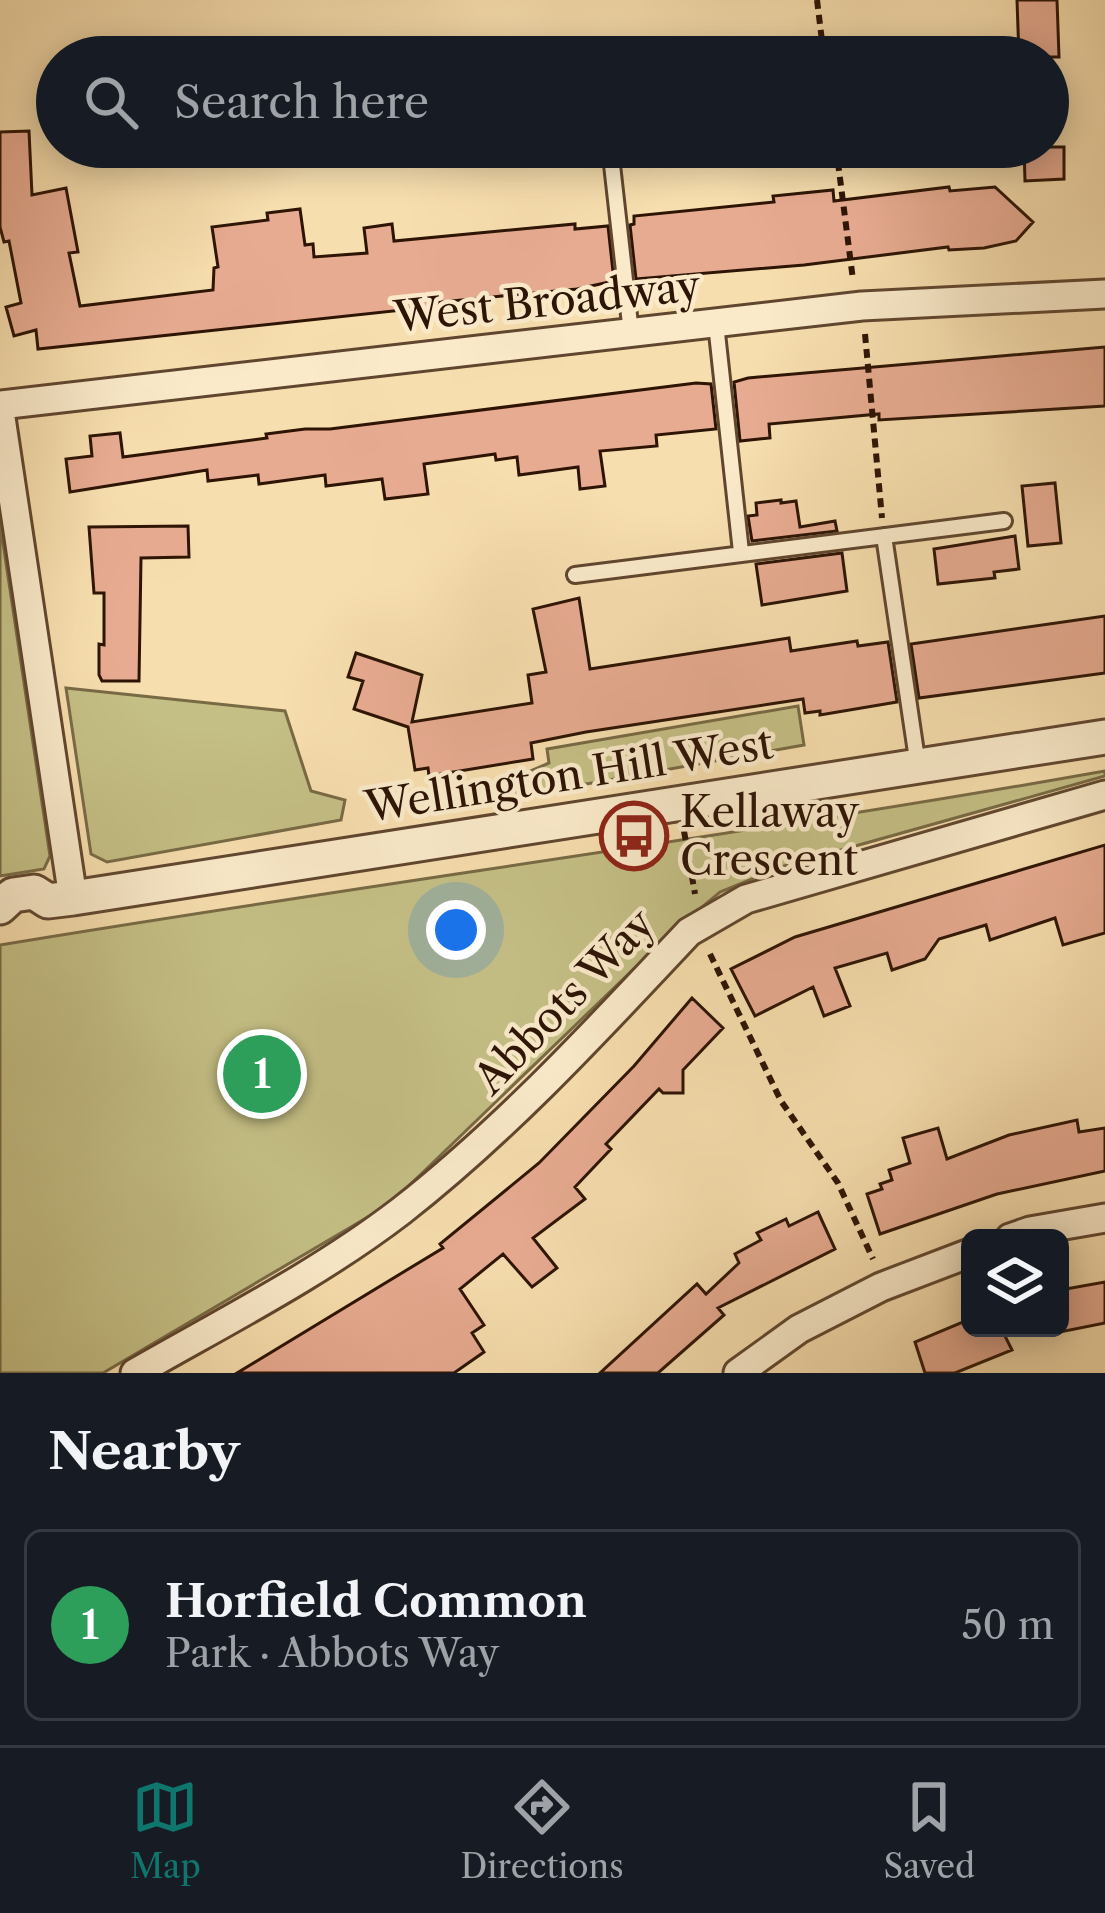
<!DOCTYPE html>
<meta charset="utf-8">
<style>
body{margin:0;font-family:"Libre Caslon Text",serif;background:#20242c;color:#f1f3f6}
.controls{position:absolute;right:36px;bottom:36px;display:grid;overflow:hidden;border-radius:18px;box-shadow:0 6px 30px #0003}
.controls button{width:108px;height:108px;display:grid;place-items:center;padding:0;border:0;border-bottom:3px solid #363941;background:#171b24;color:#f1f3f6;font:60px sans-serif}
.you{position:absolute;left:456px;top:930px;width:42px;height:42px;margin:-30px;border:9px solid #fff;border-radius:50%;background:#1a73e8;box-shadow:0 0 0 18px #1a73e833}
.badge{display:grid;place-items:center;width:78px;height:78px;border-radius:50%;background:#0f766e;color:#fff;font-size:39px;font-weight:700}
.pin{position:absolute;translate:-50% -50%;border:6px solid #fff;box-shadow:0 3px 12px #0006}
.list{margin:0;padding:0;list-style:none}
h2{display:flex;justify-content:space-between;align-items:center;height:156px;margin:0;padding:0 48px;font-size:51px}
h2 small{font-size:39px;font-weight:400;color:#9ea1a6}
.list li{display:grid;grid-template-columns:78px 1fr auto;gap:36px;align-items:center;box-sizing:border-box;height:192px;margin:0 24px 24px;padding:0 24px;border:3px solid #363941;border-radius:18px}
.list b{display:block;font-size:45px;white-space:nowrap}
.list p{margin:0;font-size:39px;white-space:nowrap;color:#9ea1a6}
.list em{font-size:39px;font-style:normal;color:#9ea1a6}
.icon{flex:none;width:66px;height:66px;fill:none;stroke:currentColor;stroke-width:2;stroke-linecap:round;stroke-linejoin:round}
.map{position:relative;flex:none;width:1105px;height:1373px;overflow:hidden}
.search{position:absolute;background:#171b24;box-shadow:0 6px 30px #0003;left:36px;right:36px;top:36px;height:132px;display:flex;align-items:center;gap:30px;box-sizing:border-box;padding:0 42px;border-radius:66px;color:#9ea1a6;font-size:45px}
.sheet{height:372px;background:#171b24}
nav{display:flex;justify-content:space-around;align-items:center;box-sizing:border-box;height:168px;border-top:3px solid #363941;background:#171b24;font-size:33px;color:#9ea1a6}
nav a{display:grid;justify-items:center;gap:6px}
nav .on{color:#0f766e}
.map>svg:first-child{display:block}
</style>
<div class="map">
<svg width="1105" height="1373" viewBox="0 0 1105 1373">
<rect width="100%" height="100%" fill="#f7deae"/>
<filter id="stains"><feTurbulence type="fractalNoise" baseFrequency=".00167" numOctaves="4"/><feColorMatrix values="0 0 0 0 .2 0 0 0 0 .09 0 0 0 0 .02 0 0 0 .5 -.17"/></filter>
<radialGradient id="worn" r=".72"><stop offset=".6" stop-color="#630" stop-opacity="0"/><stop offset="1" stop-color="#630" stop-opacity=".3"/></radialGradient>
<path fill="#c4bf85" stroke="#786a45" stroke-width="3" d="M0 523 50 856 44 869 0 876Z
M66 688 285 711 311 791 345 800 341 820 107 862 91 854Z
M798 706 804 745 508 798 505 782 549 763 547 749Z
M1105 771V776L784 866 720 892 672 932 390 1204 103 1373H0V945C368 884 738 836 1105 771Z"/>
<path fill="#e7ab91" stroke="#2d1405" stroke-width="3" d="M1017 0H1057L1059 57H1019Z
M29 131 32 195 66 188 78 252 69 253 80 306 213 290 214 268 218 267 212 227 268 220 267 213 300 209 305 245 313 244 314 257 367 253 364 228 392 224 394 241 575 224V229L608 226 614 281 577 289 440 302V306L38 349 36 330 14 336 6 307 21 303 9 241 4 242 0 227V132Z
M1024 147H1064V179L1025 181Z
M949 187 950 191 995 187 1033 222 1016 241 984 248 949 250 948 247 804 265 636 279 630 225 634 224V216L774 202 773 196 833 190 834 201Z
M1105 347V406L879 420V414L769 424 770 438 740 441 734 382 748 378Z
M696 383 711 384 716 429 656 435 657 446 600 451 605 486 580 489 578 467 519 475 517 457 496 460 495 454 424 464 428 494 385 499 382 479 326 486 325 475 259 484 258 475 208 481 207 470 70 492 66 459 92 456 90 436 120 433 123 457 267 438 266 434 305 429H330Z
M1055 483 1061 543 1028 546 1022 486Z
M781 500V503L796 501 800 527 835 521 837 531 752 541 748 516 757 515 756 503Z
M188 526 189 557 141 558 139 681H102L99 675V644L104 645V593H94L89 527Z
M1015 536 1019 569 994 572 995 578 938 584 934 549Z
M842 553 847 591 762 605 756 564Z
M579 598 590 669 789 638 791 651 857 641 858 646 888 642 897 702 820 715V711L805 713 803 699 586 732 531 743 533 759 429 776 428 768 415 770 408 727 354 709 363 681 348 677 356 653 422 675 412 722 532 703 528 675 546 672 533 609Z
M1105 616V673L919 698 911 644Z
M1105 845V933L1063 945 1055 918 990 940 986 925 939 939 925 959 892 970 887 953 835 968 850 1006 824 1016 813 987 755 1016 731 969 795 937Z
M692 998 723 1028 683 1070V1093H663L659 1089 606 1144 611 1149 575 1187 585 1199 533 1238 557 1268 532 1287 503 1254 460 1289 484 1325 472 1333 484 1352 454 1373H237L443 1248 440 1244 539 1163 634 1066Z
M1077 1120 1079 1132 1105 1128V1171L997 1194 880 1234 867 1194 882 1189 880 1184 892 1180 889 1170 910 1163 903 1138 938 1128 947 1159 1009 1135Z
M818 1212 835 1249 718 1308 724 1315 658 1373H600L697 1284 706 1294 739 1263 735 1254 761 1240 757 1233 786 1219 789 1226Z
M1105 1282V1323L1060 1332V1290Z
M970 1319V1328H1001L1012 1350 955 1373H925L915 1342Z"/>
<g fill="none" stroke-linecap="round" stroke-linejoin="round">
<defs>
<path id="service" d="M610 147 631 333
M716 324 741 552
M884 536 918 766
M575 575 1004 521"/>
<path id="minor" d="M0 405 862 306 1105 294
M0 411 73 898
M1010 1238 1030 1231 1105 1218
M135 1373C224 1322 319 1274 401 1211 507 1128 597 1030 689 932L746 899 1105 795
M738 1373 799 1329 881 1287 970 1253"/>
<path id="tertiary" d="M0 907 13 895 34 892 48 901 73 898 1105 737"/>
</defs>
<use href="#service" stroke="#60462f" stroke-width="20"/>
<use href="#minor" stroke="#60462f" stroke-width="33"/>
<use href="#tertiary" stroke="#60462f" stroke-width="39"/>
<path stroke="#2d1405" stroke-width="6" stroke-dasharray="9 6" stroke-linecap="butt" d="M817 0 824 57
M836 147 853 280
M865 334 882 518
M684 831 695 894
M710 954 781 1101 838 1183 873 1259"/>
<use href="#service" stroke="#faeaca" stroke-width="14"/>
<use href="#minor" stroke="#faeaca" stroke-width="27"/>
<use href="#tertiary" stroke="#faeaca" stroke-width="33"/>
</g>
<defs>
<symbol id="bus-ring" viewBox="-11 -11 22 22"><circle r="9.5" fill="#faeaca" stroke="#8f2418" stroke-width="1.5"/><path d="M-5-6H5V4H4V6H2V4H-2V6H-4V4H-5ZM-3.5-4V0h7V-4ZM-3.5 1.2v1.5H-2V1.2ZM2 1.2v1.5H3.5V1.2Z" fill="#8f2418"/></symbol>
</defs>
<g fill-rule="evenodd">
<use href="#bus-ring" x="596" y="798" width="76" height="76"/>
</g>
<g text-anchor="middle" dominant-baseline="central" stroke-width="9" stroke-linejoin="round" paint-order="stroke">
<g font-size="42" fill="#2d1405" stroke="#faeaca">
<text transform="translate(547 301) rotate(-6)">West Broadway</text>
<text transform="translate(569 775) rotate(-9)">Wellington Hill West</text>
<text transform="translate(564 1001) rotate(-46)">Abbots Way</text>
</g>
<g font-size="42" fill="#2d1405" stroke="#faeaca" text-anchor="start">
<text x="680" y="812">Kellaway<tspan x="680" dy="48">Crescent</tspan></text>
</g>
</g>
<rect width="100%" height="100%" filter="url(#stains)"/>
<rect width="100%" height="100%" fill="url(#worn)"/>
</svg>
<div class="controls">
<button><svg class="icon" aria-label="layers" viewBox="0 0 24 24"><path d="M12 4l9 5-9 5-9-5zM3 14l9 5 9-5"/></svg></button>
</div>
<div class="you"></div>
<div class="pin badge" style="left:262px;top:1074px;background:#2e9e5b">1</div>
<div class="search"><svg class="icon" aria-label="search" viewBox="0 0 24 24"><circle cx="10" cy="10" r="6"/><path d="M15 15l6 6"/></svg>Search here</div>
</div>
<section class="sheet">
<h2>Nearby<small></small></h2>
<ul class="list">
<li><span class="badge" style="background:#2e9e5b">1</span><div><b>Horfield Common</b><p>Park · Abbots Way</p></div><em>50 m</em></li>
</ul>
</section>
<nav>
<a class="on"><svg class="icon" aria-label="map" viewBox="0 0 24 24"><path d="M3 6l6-2 6 2 6-2v14l-6 2-6-2-6 2zM9 4v14M15 6v14"/></svg>Map</a>
<a><svg class="icon" aria-label="directions" viewBox="0 0 24 24"><path d="M12 3l9 9-9 9-9-9zM9 14v-3h6M13 9l2 2-2 2"/></svg>Directions</a>
<a><svg class="icon" aria-label="saved" viewBox="0 0 24 24"><path d="M7 4h10v16l-5-4-5 4z"/></svg>Saved</a>
</nav>
